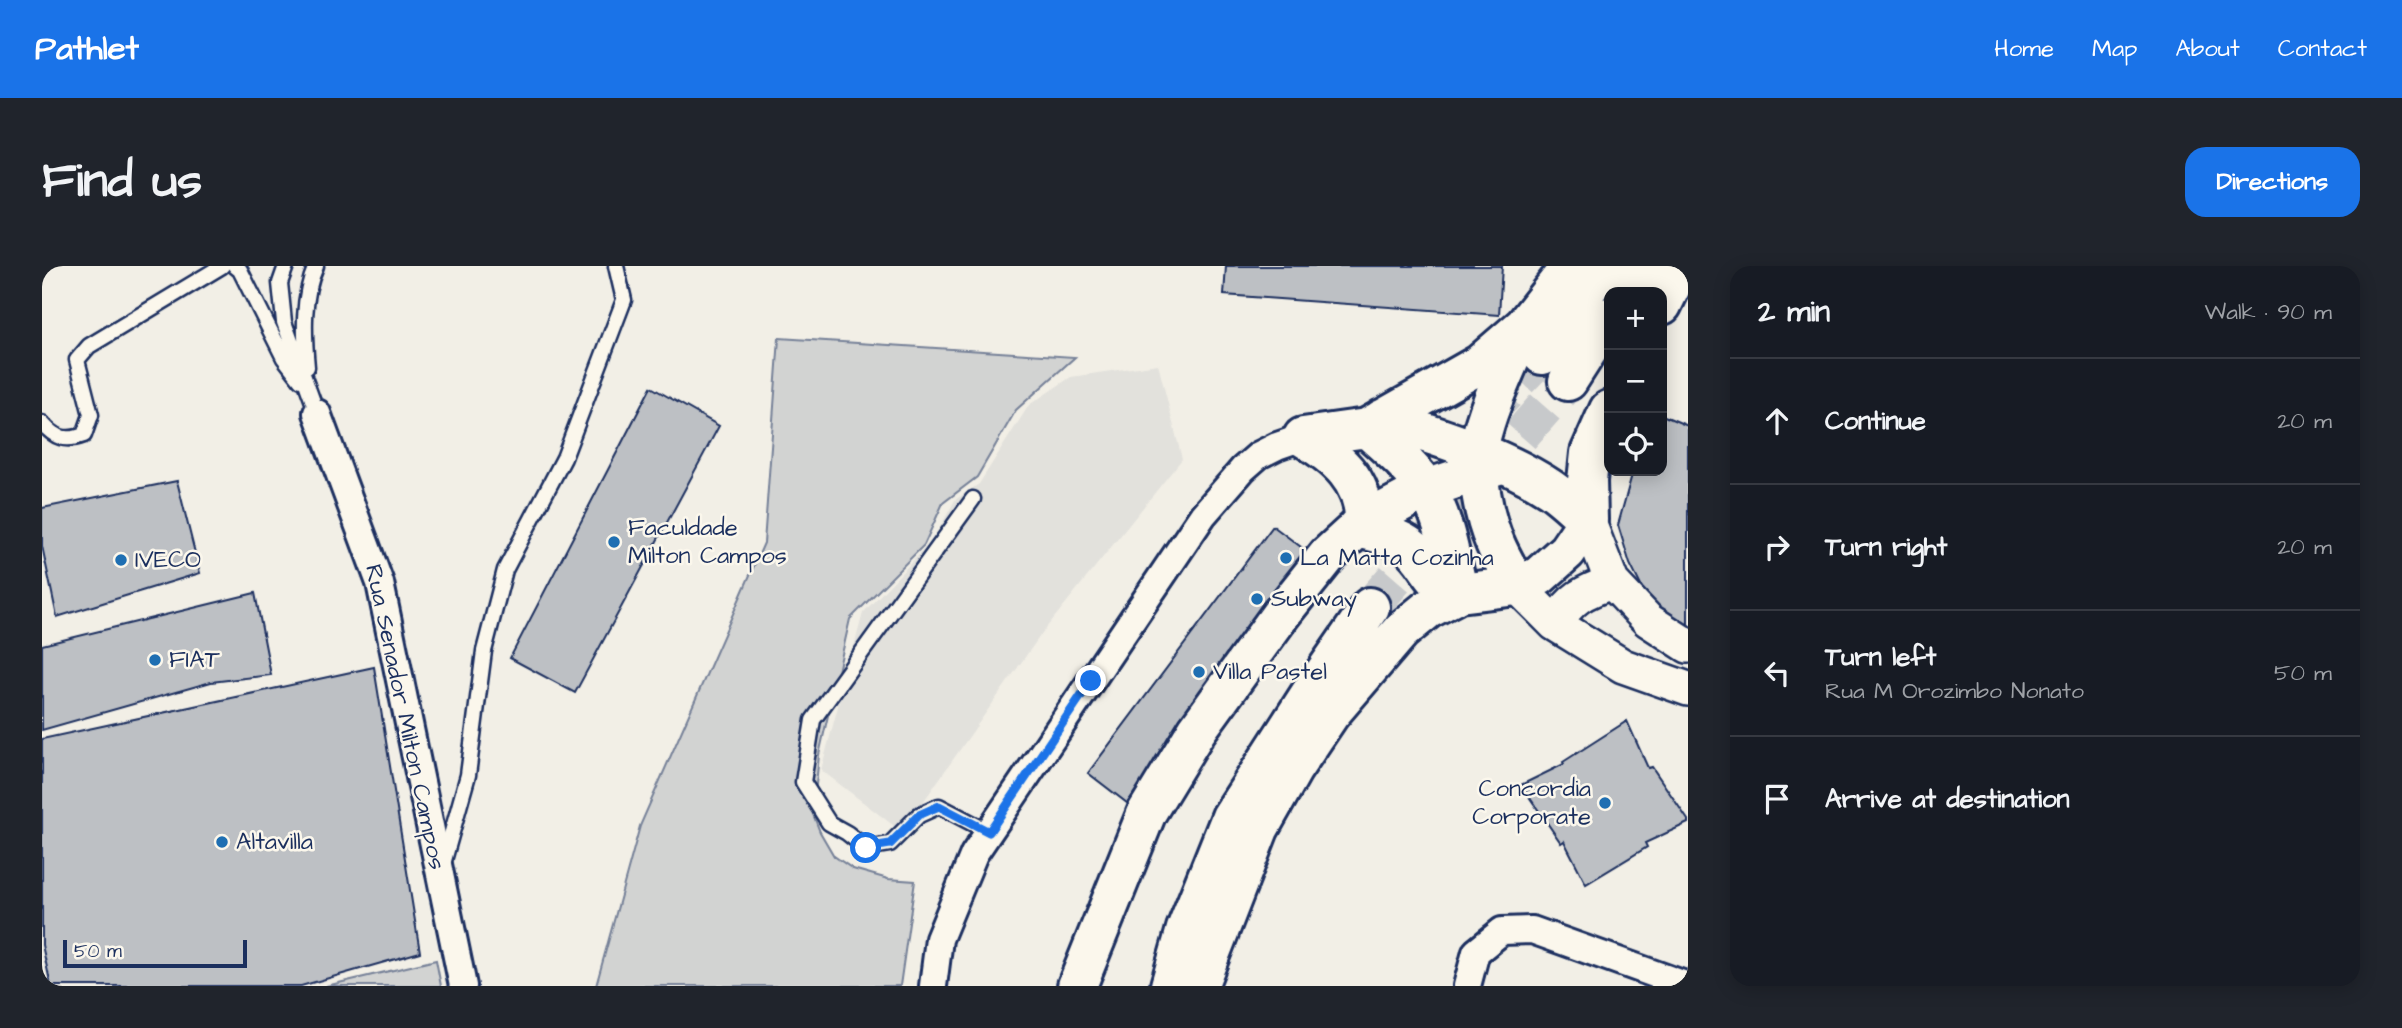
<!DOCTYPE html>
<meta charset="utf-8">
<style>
body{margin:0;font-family:"Architects Daughter",sans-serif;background:#20242c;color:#f1f3f6}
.controls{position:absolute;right:21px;top:21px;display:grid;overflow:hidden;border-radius:14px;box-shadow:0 4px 18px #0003}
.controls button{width:63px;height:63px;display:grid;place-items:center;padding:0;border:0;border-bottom:2px solid #363941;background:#171b24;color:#f1f3f6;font:35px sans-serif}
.scale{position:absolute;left:21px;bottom:18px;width:184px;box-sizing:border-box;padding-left:7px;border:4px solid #1b2f5e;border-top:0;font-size:19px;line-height:24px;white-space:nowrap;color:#1b2f5e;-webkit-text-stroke:5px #fbf7ec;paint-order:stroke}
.stop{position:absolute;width:21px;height:21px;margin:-16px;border:5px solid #1a73e8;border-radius:50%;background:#fff}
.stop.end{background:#1a73e8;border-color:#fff;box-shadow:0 2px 7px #0008}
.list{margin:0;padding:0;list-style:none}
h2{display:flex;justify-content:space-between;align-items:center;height:91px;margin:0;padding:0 28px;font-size:30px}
h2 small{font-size:23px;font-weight:400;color:#9ea1a6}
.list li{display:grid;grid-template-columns:46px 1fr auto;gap:21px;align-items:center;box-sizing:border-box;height:126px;padding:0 28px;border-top:2px solid #363941}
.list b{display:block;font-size:26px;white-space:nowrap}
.list p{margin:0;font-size:23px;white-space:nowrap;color:#9ea1a6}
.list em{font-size:23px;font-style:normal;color:#9ea1a6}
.icon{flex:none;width:38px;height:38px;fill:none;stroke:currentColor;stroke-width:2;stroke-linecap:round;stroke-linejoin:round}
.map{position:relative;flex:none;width:1646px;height:720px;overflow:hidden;border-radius:21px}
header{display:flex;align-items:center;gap:42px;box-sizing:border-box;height:98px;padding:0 35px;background:#1a73e8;color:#fff}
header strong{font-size:33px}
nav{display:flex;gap:38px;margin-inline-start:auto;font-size:24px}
.intro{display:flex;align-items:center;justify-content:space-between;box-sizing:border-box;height:168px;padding:0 42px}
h1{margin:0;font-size:49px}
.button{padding:18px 32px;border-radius:21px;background:#1a73e8;color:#fff;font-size:24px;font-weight:700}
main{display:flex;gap:42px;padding:0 42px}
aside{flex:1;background:#171b24;border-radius:21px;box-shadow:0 4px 18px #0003}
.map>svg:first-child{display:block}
</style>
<header>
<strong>Pathlet</strong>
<nav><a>Home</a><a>Map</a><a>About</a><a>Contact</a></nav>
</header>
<div class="intro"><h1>Find us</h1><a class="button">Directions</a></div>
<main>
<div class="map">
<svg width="1646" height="720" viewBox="0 0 1646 720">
<rect width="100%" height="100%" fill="#f2efe6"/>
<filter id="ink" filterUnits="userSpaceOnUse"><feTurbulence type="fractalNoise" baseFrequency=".0143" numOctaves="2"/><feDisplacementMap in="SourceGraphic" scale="14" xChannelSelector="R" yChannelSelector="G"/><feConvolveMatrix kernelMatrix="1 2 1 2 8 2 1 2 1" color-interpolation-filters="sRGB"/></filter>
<g filter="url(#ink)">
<path fill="#e2e1dc" d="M1116 98 1140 193 1000 367 860 566 779 504 821 347 891 274 913 234 937 218 987 139 1029 111Z"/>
<path fill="#d2d3d2" stroke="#768198" stroke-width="2" d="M737 72 1033 91 974 144 935 211 901 237 882 279 808 353 777 489 771 548 778 566 792 590 811 603 846 613 873 615 858 720H554L598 560 722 277Z
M394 694 399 720H284Z"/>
<path fill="#bdc0c4" stroke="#1b2f5e" stroke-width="2" d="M1184 0H1460L1457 49 1182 29Z
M609 121 677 160 533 427 468 392Z
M1620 149 1646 160V367L1623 353 1602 326 1588 298 1576 259 1591 205H1620Z
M135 215 158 307 15 351 0 280V242Z
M1231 260 1271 290 1085 537 1046 507Z
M213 327 229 409 169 416 0 464V379Z
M332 401 378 686 259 720H9L0 679V473Z
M1585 455 1606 502 1610 501 1646 554V557L1603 577 1605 581 1544 618 1522 575 1519 577 1479 519 1522 498 1521 496Z"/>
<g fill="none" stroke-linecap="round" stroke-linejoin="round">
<path stroke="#c7c9cb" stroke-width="38" stroke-dasharray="38 19" stroke-linecap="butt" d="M1359 237 1500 89
M1328 341 1526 115"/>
<defs>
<path id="service" d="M193 0 198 4 242 92 259 114
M244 0 238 17 242 56 275 147
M265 101C262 68 260 31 274 0
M0 157C13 172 23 176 42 169L49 149 35 94 47 80 180 0
M931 233 771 454 761 516 787 557 805 567 824 582 848 578 877 549 897 540 947 566
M401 598 426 509 442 385 463 304 522 192 582 34 574 0"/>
<path id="minor" d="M275 147 338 317 421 720
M891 720 897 673 932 588 1049 415 1161 249 1201 203 1217 189 1235 180 1261 171
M1425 720 1434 686 1460 665 1490 664 1646 720"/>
<path id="tertiary" d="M1546 254 1570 316 1606 354 1646 380
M1475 320 1513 358 1581 400 1646 423
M1513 358C1529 332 1541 326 1570 316"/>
<path id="trunk" d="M1583 26 1600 0
M1620 39 1639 0
M1500 89 1561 0
M1526 115 1567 51
M1340 153C1397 171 1459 190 1509 223 1522 232 1534 244 1546 254
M1325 162C1345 181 1370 200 1385 224 1404 256 1408 292 1417 327
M1261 171 1325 162 1438 98 1482 60 1529 0
M1261 171C1294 191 1323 214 1322 256
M1315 262C1331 266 1349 269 1364 278 1379 287 1385 304 1397 316 1403 321 1410 324 1417 327
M1475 320C1468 306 1459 292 1453 277 1442 252 1432 203 1438 176 1446 139 1466 100 1480 65
M1035 720 1105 546 1155 464 1239 348 1286 289 1322 256 1333 250 1384 223 1459 198
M1128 720 1144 663 1189 551 1268 428 1328 341
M1156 720 1217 563 1251 503 1288 448 1359 365 1386 343 1417 327 1475 320 1497 310 1525 285 1546 254 1545 215 1548 187 1567 144"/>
</defs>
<use href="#service" stroke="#1b2f5e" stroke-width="19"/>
<use href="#minor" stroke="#1b2f5e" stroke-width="32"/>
<use href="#tertiary" stroke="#1b2f5e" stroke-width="38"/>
<use href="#trunk" stroke="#1b2f5e" stroke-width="44"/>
<use href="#service" stroke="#fbf7ec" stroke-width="14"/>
<use href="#minor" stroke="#fbf7ec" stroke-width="26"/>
<use href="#tertiary" stroke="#fbf7ec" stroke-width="33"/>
<use href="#trunk" stroke="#fbf7ec" stroke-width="38"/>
</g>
</g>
<g fill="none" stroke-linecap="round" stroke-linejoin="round" filter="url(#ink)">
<path stroke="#1a73e8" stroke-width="9" d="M824 582 848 578 877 549 897 540 947 566 1049 415"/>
</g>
<g fill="#1f6fb2" stroke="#fbf7ec" stroke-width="2.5">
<circle cx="572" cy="276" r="7"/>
<circle cx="1244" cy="292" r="7"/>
<circle cx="79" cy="294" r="7"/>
<circle cx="1215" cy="333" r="7"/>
<circle cx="113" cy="394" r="7"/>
<circle cx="1157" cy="406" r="7"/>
<circle cx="1563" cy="537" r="7"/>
<circle cx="180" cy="576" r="7"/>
</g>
<g text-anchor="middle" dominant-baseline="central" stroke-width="5" stroke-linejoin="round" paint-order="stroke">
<g font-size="24" fill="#1b2f5e" stroke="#fbf7ec" text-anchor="start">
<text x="586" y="262">Faculdade<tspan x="586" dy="28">Milton Campos</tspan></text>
<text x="1258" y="292">La Matta Cozinha</text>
<text x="93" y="294">IVECO</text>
<text x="1229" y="333">Subway</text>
<text x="127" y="394">FIAT</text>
<text x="1171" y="406">Villa Pastel</text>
<text x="1549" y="523" text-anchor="end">Concordia<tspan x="1549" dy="28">Corporate</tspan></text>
<text x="194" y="576">Altavilla</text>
</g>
<g font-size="24" fill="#1b2f5e" stroke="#fbf7ec">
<text transform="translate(363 451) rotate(78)">Rua Senador Milton Campos</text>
</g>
</g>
</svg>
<div class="controls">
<button>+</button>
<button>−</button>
<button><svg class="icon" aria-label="locate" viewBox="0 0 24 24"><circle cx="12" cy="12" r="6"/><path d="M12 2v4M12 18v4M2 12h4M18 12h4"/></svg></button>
</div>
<div class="scale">50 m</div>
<div class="stop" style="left:824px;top:582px"></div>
<div class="stop end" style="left:1049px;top:415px"></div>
</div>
<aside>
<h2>2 min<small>Walk · 90 m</small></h2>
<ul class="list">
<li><svg class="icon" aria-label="ahead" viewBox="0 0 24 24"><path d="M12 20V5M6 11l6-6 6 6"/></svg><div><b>Continue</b></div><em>20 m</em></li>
<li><svg class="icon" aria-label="right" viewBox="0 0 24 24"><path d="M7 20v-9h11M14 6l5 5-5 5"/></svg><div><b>Turn right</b></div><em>20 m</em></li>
<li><svg class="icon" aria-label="left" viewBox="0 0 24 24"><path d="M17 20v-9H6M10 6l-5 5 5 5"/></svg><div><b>Turn left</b><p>Rua M Orozimbo Nonato</p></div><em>50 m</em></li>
<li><svg class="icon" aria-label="arrive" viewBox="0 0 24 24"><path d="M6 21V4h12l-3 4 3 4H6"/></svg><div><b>Arrive at destination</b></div></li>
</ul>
</aside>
</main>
